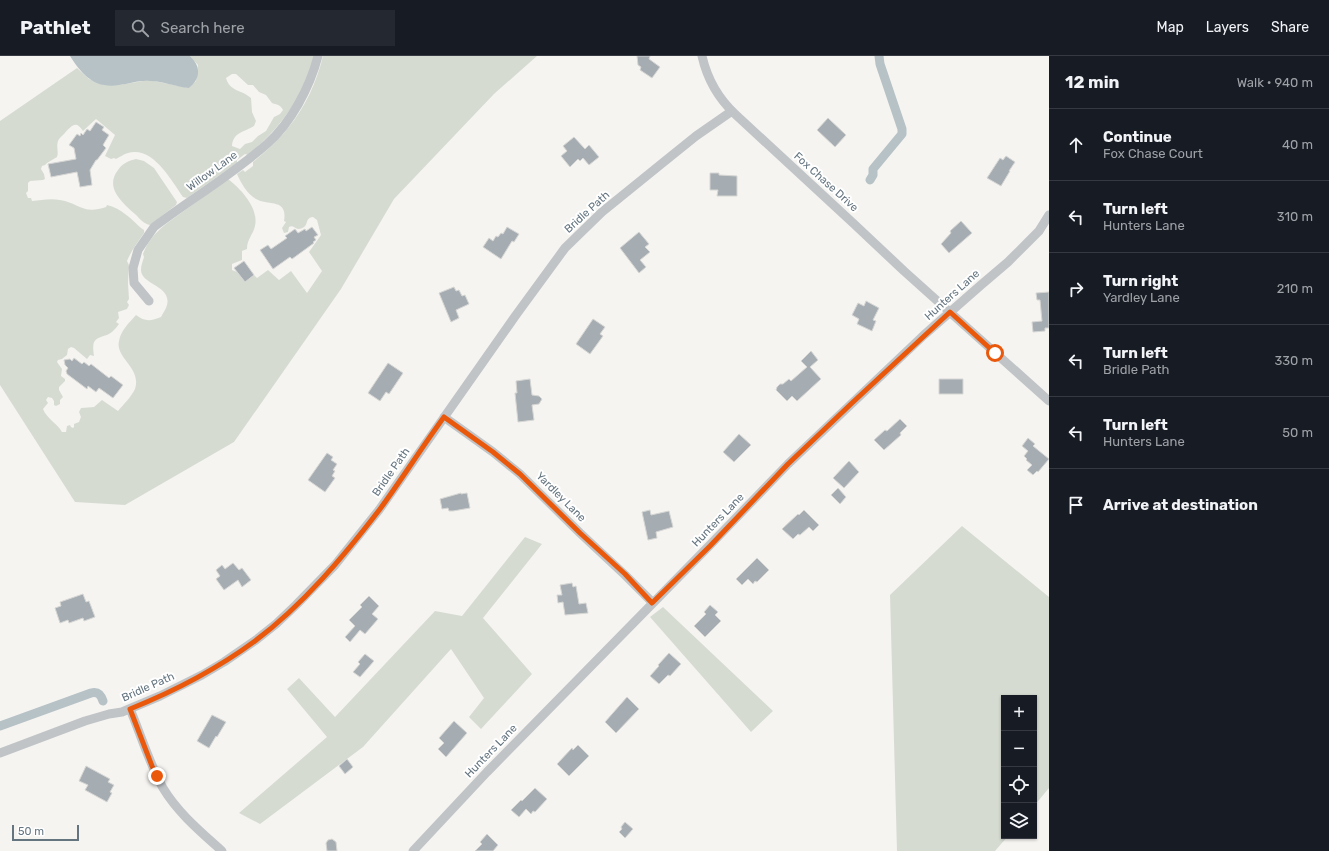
<!DOCTYPE html>
<meta charset="utf-8">
<style>
body{margin:0;font-family:Rubik,sans-serif;background:#242831;color:#f1f3f6}
.controls{position:absolute;right:12px;bottom:12px;display:grid;overflow:hidden;border-radius:0px;box-shadow:0 1px 3px #0004}
.controls button{width:36px;height:36px;display:grid;place-items:center;padding:0;border:0;border-bottom:1px solid #363941;background:#171b24;color:#f1f3f6;font:20px sans-serif}
.scale{position:absolute;left:12px;bottom:10px;width:67px;box-sizing:border-box;padding-left:4px;border:2px solid #657580;border-top:0;font-size:11px;line-height:14px;white-space:nowrap;color:#657580;-webkit-text-stroke:3px #fff;paint-order:stroke}
.stop{position:absolute;width:12px;height:12px;margin:-9px;border:3px solid #ea580c;border-radius:50%;background:#fff}
.stop.end{background:#ea580c;border-color:#fff;box-shadow:0 1px 4px #0008}
.list{margin:0;padding:0;list-style:none}
h2{display:flex;justify-content:space-between;align-items:center;height:52px;margin:0;padding:0 16px;font-size:17px}
h2 small{font-size:13px;font-weight:400;color:#9ea1a6}
.list li{display:grid;grid-template-columns:26px 1fr auto;gap:12px;align-items:center;box-sizing:border-box;height:72px;padding:0 16px;border-top:1px solid #363941}
.list b{display:block;font-size:15px;white-space:nowrap}
.list p{margin:0;font-size:13px;white-space:nowrap;color:#9ea1a6}
.list em{font-size:13px;font-style:normal;color:#9ea1a6}
.icon{flex:none;width:22px;height:22px;fill:none;stroke:currentColor;stroke-width:2;stroke-linecap:round;stroke-linejoin:round}
.map{position:relative;flex:none;width:1049px;height:795px;overflow:hidden}
header{display:flex;align-items:center;gap:24px;box-sizing:border-box;height:56px;padding:0 20px;background:#171b24;border-bottom:1px solid #363941}
header strong{font-size:19px}
nav{display:flex;gap:22px;margin-inline-start:auto;font-size:14px}
.search{width:280px;height:36px;background:#242831;display:flex;align-items:center;gap:10px;box-sizing:border-box;padding:0 14px;border-radius:0px;color:#9ea1a6;font-size:15px}
main{display:flex}
aside{flex:1;background:#171b24}
.map>svg:first-child{display:block}
</style>
<header>
<strong>Pathlet</strong>
<div class="search"><svg class="icon" aria-label="search" viewBox="0 0 24 24"><circle cx="10" cy="10" r="6"/><path d="M15 15l6 6"/></svg>Search here</div>
<nav><a>Map</a><a>Layers</a><a>Share</a></nav>
</header>
<main>
<div class="map">
<svg width="1049" height="795" viewBox="0 0 1049 795">
<rect width="100%" height="100%" fill="#f5f4f1"/>
<path fill="#d6dbd2" fill-rule="evenodd" d="M190 0H315C311 10 308 20 304 29 291 57 271 80 248 99L245 98 237 104V107L187 142 183 141C171 124 153 90 128 97 124 98 120 101 116 103L114 102 111 103 105 100 115 79 96 63 83 75C76 64 72 69 64 78 62 80 59 82 58 85 56 91 59 96 57 101L47 107 45 109 42 110 41 113 44 118 45 123 43 124 30 125 28 127V135L26 137 28 142H31L32 145C41 144 51 142 60 144 79 147 83 159 106 151L107 149C121 152 130 162 141 172L144 174V177C138 186 131 195 127 205L129 209 128 227 129 243 127 246 129 249 127 253 118 256 119 262 116 266 119 268C116 272 112 277 107 279 93 283 92 285 94 300L90 299 87 303 74 292 71 291 68 293 67 299 62 303 58 304 57 306 62 313 61 320 65 323V325L59 331V334L63 341 60 344V348L56 350 54 349V345L52 342 48 341 46 344 48 347 43 353C47 363 57 367 62 376H66L67 370 70 369 71 371 73 372 74 371V368L79 366 81 361 79 356 81 352 94 351 102 344 118 355C124 348 131 341 135 333 142 312 115 302 119 285 121 274 129 267 136 259 145 266 151 265 161 261 163 257 166 253 167 249 172 229 140 229 141 213 141 209 143 205 144 201L143 198C148 185 155 177 166 168L228 123C241 133 259 152 255 170 253 179 247 183 247 193L242 195V204L232 208V214L237 216 245 226 254 219 257 222 268 214 279 224 291 215 307 237 322 215 309 196 321 179 317 164 313 161C303 162 311 172 298 173 294 172 293 169 289 171L288 176 284 177 282 172 286 166 284 165C288 142 268 150 256 143 247 138 241 127 237 118L243 114 245 116 253 110V106C265 96 278 85 288 72 305 52 317 25 323 0H537L494 38 394 143 341 233 234 386 125 449 75 446 0 329V65L77 12 89 23 105 29H119L149 24 189 32 196 25 198 9ZM232 18H236L248 29H253L259 36 266 39 272 47C277 49 280 48 283 54L280 58 274 61 266 75 258 80 252 86 245 88 240 93 232 90C233 76 245 76 254 70L256 65 252 56 251 42C241 33 230 36 226 22Z
M136 103 144 105 154 112 177 146 176 149 150 169C144 168 140 163 135 158 123 147 104 132 118 114 123 107 128 105 136 103Z
M962 470 1049 541V732L1034 750V642H1004V780H1008L995 795H897L890 539Z
M525 481 542 488 483 562 532 618 481 673 469 661 484 642 451 593 363 691 260 768 239 757 327 681 287 633 299 622 335 661 435 555 462 560Z
M663 551 773 655 751 676 650 561Z"/>
<path fill="#b7c2c6" d="M70 0H190C201 10 201 23 189 32 176 31 163 25 150 25 140 24 129 28 119 29 95 33 82 19 70 0Z"/>
<g fill="none" stroke-linecap="round" stroke-linejoin="round">
<path stroke="#b7c2c6" stroke-width="9" d="M870 124 873 119V113L902 78V73L880 8 879 0
M0 670 91 637C98 635 101 639 103 645"/>
</g>
<path fill="#a5adb2" stroke="#d6d6d4" d="M637 0H650L649 3 660 11 652 22 640 14 641 11 638 9Z
M828 62 846 79 835 91 817 74Z
M96 66 104 71 102 74 109 79 103 89 106 92 97 104H96L90 114 92 129 80 131 77 116 51 121 48 108 76 103 74 92 69 89 77 78 80 80 81 77 83 79 87 73 90 75Z
M574 81 585 93 589 89 599 101 589 109 583 102 580 105 578 103 570 111 561 100 567 95 563 90Z
M1006 100 1015 106 1009 115H1010L1001 130 987 122 1000 102 1003 104Z
M710 117H719V119L737 120V140H717L718 134H710Z
M961 165 972 177 949 197 941 188 951 177 950 175Z
M312 171 318 179 314 181 316 184 313 186 314 187 292 203 290 201 273 213 260 194 268 189 271 193 287 182 285 180 295 173 298 177 305 173 306 175Z
M507 171 519 178 514 186 512 185 501 203 483 191 489 182 493 185 496 180 498 181 501 177 503 178Z
M639 176 649 188 645 191 650 196 640 204 646 211 639 217 620 192Z
M244 205 254 219 245 226 234 212Z
M454 231 456 235 459 234 462 240 465 239 469 248 456 254 459 262 451 266 439 237Z
M1049 236V272H1045V275L1033 276 1032 266 1042 265 1040 244H1037L1036 237Z
M866 245 879 252 873 264 876 265 872 275 857 268 859 263 852 259 858 247 864 250Z
M593 263 605 271 600 278 603 280 590 298 576 288Z
M811 295 818 304 810 311 821 323 797 345 792 340 787 345 776 334 777 331 780 328H783L789 323 791 325 807 311 801 305Z
M74 302 82 308 84 306 89 310 91 308 109 322 111 320 123 329 113 342 99 332 96 336 88 330 87 333 67 318 66 315 68 312 65 309 64 304 70 303 72 305Z
M388 307 403 317 389 338 386 336 380 345 368 337Z
M530 323 532 339 539 340 542 343 539 348 532 349 534 364 518 366 515 337H517L516 325Z
M939 323H963V338H939Z
M900 363 907 370 900 377 901 379 884 394 874 384 885 374 887 375Z
M739 378 751 389 734 406 723 396Z
M1028 382 1035 388 1033 390 1049 403 1038 416 1037 415 1033 419 1027 414 1032 409 1026 404 1027 403 1024 400 1028 395 1022 390Z
M327 397 333 401 331 404 337 408 333 414 335 415 332 420 335 422 325 436 308 424Z
M849 405 859 416 844 432 833 422Z
M838 432 846 441 840 448 831 439Z
M461 437V438L467 437 470 452 453 455H449L448 452 442 453 440 443Z
M650 454 651 459 669 455 673 471 656 476 657 482 648 484 642 456Z
M804 454 819 469 813 475 809 471 800 479 798 478 793 483 782 473 798 458 799 459Z
M757 502 769 514 757 526 755 525 753 528 748 523 742 529 736 523Z
M233 507 239 514 242 512 251 524 242 531 238 524 224 534 216 523 220 520 216 514 222 509 225 513Z
M572 527 573 531 576 530 579 548 586 547 588 557 565 559 563 546 558 547 557 539H562L560 529Z
M83 538 86 546 89 545 95 561 84 565 83 562 69 567 68 564 60 567 55 552 61 550 60 546Z
M369 540 379 550 372 558 378 563 365 578 360 574 350 586 345 581 355 570 349 564 362 551 360 549Z
M710 549 718 556 715 559 721 565 705 581 694 570 706 558 704 556Z
M669 597 681 608 670 620 668 619 659 628 650 620 659 610 658 609Z
M365 598 374 605 360 621 353 616 360 608 358 606Z
M627 641 639 653 616 677 605 666Z
M212 659 226 666 217 681 216 680 209 692 197 685Z
M454 665 467 677 446 701 438 693 444 687 439 682Z
M578 689 589 700 569 720 557 708 572 692 573 694Z
M347 703 353 711 345 718 339 710Z
M86 710 110 723 108 726 114 729 110 736 112 737 107 746 85 734 88 729 79 725Z
M535 732 547 743 535 756 533 755 531 758 526 753 519 761 511 754 521 744 522 745Z
M625 766 633 773 625 782 619 776 622 773 621 771Z
M487 778 498 789 493 795H475L482 788 480 786Z
M332 783 336 786 337 795H327L326 787 328 784Z"/>
<g fill="none" stroke-linecap="round" stroke-linejoin="round">
<path stroke="#c0c4c7" stroke-width="9" d="M702 0C707 22 719 43 735 58L853 167 904 215 1049 345
M149 245 134 227 133 212 138 194 154 171C191 143 232 119 267 88 291 67 310 31 318 0
M444 361 493 396 520 418 580 477 625 519 653 547
M130 653C141 679 149 707 163 732 178 757 201 776 222 795
M0 697 85 665 109 658 122 656 160 640 202 619 224 606 256 584 276 568 296 549 335 509 379 454 516 259 565 192 602 156 660 109 696 80 732 55
M413 795 487 716 710 489 788 408 924 279 981 229 1008 206 1039 175 1049 159"/>
</g>
<g fill="none" stroke-linecap="round" stroke-linejoin="round">
<path stroke="#ea580c" stroke-width="5" d="M157 720 152 710 130 653C175 635 217 613 255 585 303 549 344 500 380 453 402 423 422 391 444 361L493 396 520 418 580 477 625 518 652 547 710 490 788 408 852 347 950 256 995 297"/>
</g>
<g text-anchor="middle" dominant-baseline="central" stroke-width="4" stroke-linejoin="round" paint-order="stroke">
<g font-size="11" fill="#657580" stroke="#fff">
<text transform="translate(212 115) rotate(-36)">Willow Lane</text>
<text transform="translate(826 126) rotate(42)">Fox Chase Drive</text>
<text transform="translate(587 156) rotate(-42)">Bridle Path</text>
<text transform="translate(952 239) rotate(-42)">Hunters Lane</text>
<text transform="translate(391 416) rotate(-55)">Bridle Path</text>
<text transform="translate(561 441) rotate(45)">Yardley Lane</text>
<text transform="translate(718 464) rotate(-46)">Hunters Lane</text>
<text transform="translate(148 631) rotate(-24)">Bridle Path</text>
<text transform="translate(491 695) rotate(-46)">Hunters Lane</text>
</g>
</g>
</svg>
<div class="controls">
<button>+</button>
<button>−</button>
<button><svg class="icon" aria-label="locate" viewBox="0 0 24 24"><circle cx="12" cy="12" r="6"/><path d="M12 2v4M12 18v4M2 12h4M18 12h4"/></svg></button>
<button><svg class="icon" aria-label="layers" viewBox="0 0 24 24"><path d="M12 4l9 5-9 5-9-5zM3 14l9 5 9-5"/></svg></button>
</div>
<div class="scale">50 m</div>
<div class="stop" style="left:995px;top:297px"></div>
<div class="stop end" style="left:157px;top:720px"></div>
</div>
<aside>
<h2>12 min<small>Walk · 940 m</small></h2>
<ul class="list">
<li><svg class="icon" aria-label="ahead" viewBox="0 0 24 24"><path d="M12 20V5M6 11l6-6 6 6"/></svg><div><b>Continue</b><p>Fox Chase Court</p></div><em>40 m</em></li>
<li><svg class="icon" aria-label="left" viewBox="0 0 24 24"><path d="M17 20v-9H6M10 6l-5 5 5 5"/></svg><div><b>Turn left</b><p>Hunters Lane</p></div><em>310 m</em></li>
<li><svg class="icon" aria-label="right" viewBox="0 0 24 24"><path d="M7 20v-9h11M14 6l5 5-5 5"/></svg><div><b>Turn right</b><p>Yardley Lane</p></div><em>210 m</em></li>
<li><svg class="icon" aria-label="left" viewBox="0 0 24 24"><path d="M17 20v-9H6M10 6l-5 5 5 5"/></svg><div><b>Turn left</b><p>Bridle Path</p></div><em>330 m</em></li>
<li><svg class="icon" aria-label="left" viewBox="0 0 24 24"><path d="M17 20v-9H6M10 6l-5 5 5 5"/></svg><div><b>Turn left</b><p>Hunters Lane</p></div><em>50 m</em></li>
<li><svg class="icon" aria-label="arrive" viewBox="0 0 24 24"><path d="M6 21V4h12l-3 4 3 4H6"/></svg><div><b>Arrive at destination</b></div></li>
</ul>
</aside>
</main>
